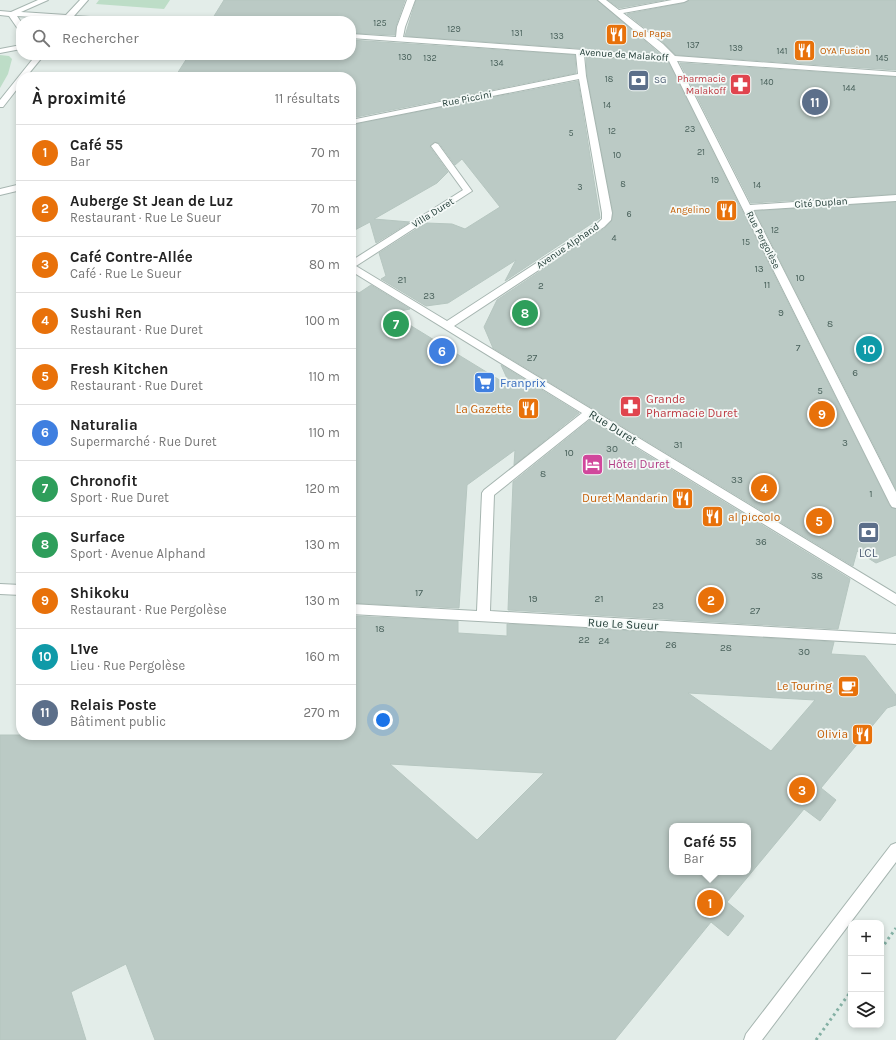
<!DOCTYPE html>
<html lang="fr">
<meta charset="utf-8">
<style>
body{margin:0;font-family:Karla,sans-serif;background:#f2f2f2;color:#222}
.controls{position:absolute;right:12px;bottom:12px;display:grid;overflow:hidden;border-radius:8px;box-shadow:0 2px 6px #0003}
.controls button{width:36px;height:36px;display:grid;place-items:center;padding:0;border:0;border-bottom:1px solid #e0e0e0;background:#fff;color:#222;font:20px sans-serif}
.you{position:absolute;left:383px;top:720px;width:14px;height:14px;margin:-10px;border:3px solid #fff;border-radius:50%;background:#1a73e8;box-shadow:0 0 0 6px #1a73e833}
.badge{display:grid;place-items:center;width:26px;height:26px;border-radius:50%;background:#d93025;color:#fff;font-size:13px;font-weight:700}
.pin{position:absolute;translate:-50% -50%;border:2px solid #fff;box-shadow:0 1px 4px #0006}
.popup{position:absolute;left:669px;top:823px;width:82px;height:52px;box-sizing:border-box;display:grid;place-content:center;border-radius:8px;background:#fff;filter:drop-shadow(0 1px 3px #0005);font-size:13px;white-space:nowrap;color:#767676}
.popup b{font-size:15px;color:#222}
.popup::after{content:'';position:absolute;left:50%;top:100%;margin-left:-8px;border:8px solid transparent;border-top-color:#fff}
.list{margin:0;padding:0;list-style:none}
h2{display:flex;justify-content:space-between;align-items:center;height:52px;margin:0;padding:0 16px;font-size:17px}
h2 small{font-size:13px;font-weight:400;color:#767676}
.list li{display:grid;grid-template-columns:26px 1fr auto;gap:12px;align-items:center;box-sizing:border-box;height:56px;padding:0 16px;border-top:1px solid #e0e0e0}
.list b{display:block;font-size:15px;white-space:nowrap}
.list p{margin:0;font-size:13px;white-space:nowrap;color:#767676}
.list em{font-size:13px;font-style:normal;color:#767676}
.icon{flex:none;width:22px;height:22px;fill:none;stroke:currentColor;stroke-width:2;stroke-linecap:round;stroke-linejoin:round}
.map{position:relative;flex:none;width:896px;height:1040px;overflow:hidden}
.search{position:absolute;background:#fff;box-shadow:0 2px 6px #0003;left:16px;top:16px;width:340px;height:44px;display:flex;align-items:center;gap:10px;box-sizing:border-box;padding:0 14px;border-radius:16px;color:#767676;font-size:15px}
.panel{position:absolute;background:#fff;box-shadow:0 2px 6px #0003;left:16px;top:72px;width:340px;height:668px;border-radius:16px}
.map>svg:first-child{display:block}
</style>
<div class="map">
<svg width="896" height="1040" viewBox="0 0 896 1040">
<rect width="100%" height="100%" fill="#e3ede9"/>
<path fill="#bdddc7" d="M99 0H170L164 9 96 4Z
M0 55 9 56 12 59 8 74 0 88Z"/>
<path fill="#bbcac5" stroke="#b6c6c0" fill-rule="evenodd" d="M224 0H405L396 26 395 35 351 33V21H211Z
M416 0H597L660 54 405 36Z
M608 0H664L619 8Z
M689 0H896V70L676 55 664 43 627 14 684 3Z
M351 40 575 55 576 73 351 118V77H290L246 74 245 77H175L189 55H351Z
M586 57 668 62 889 505 892 508 896 509V555L876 563 857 551 853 566 493 348 484 327 497 300 605 228 612 220 613 213 587 76Z
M680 63 896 77V194L751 203Z
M578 81 600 218 505 281 516 260 448 303 426 306 381 279 386 276 379 253 426 223 452 224 465 229 500 207 462 159 455 165 439 143 434 142 430 147 448 172 437 183 374 219 410 222 376 243 370 222 351 232V125Z
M896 202V489L755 211Z
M371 285 410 309 390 313 511 387 501 365 579 413 514 465 515 450 467 485 459 608 351 603V288L359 293Z
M590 420 850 579 838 629 508 610 513 482Z
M351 616 458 621V633L507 636V624L834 642 831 654 865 656 896 695V705L887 708 821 788 836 800 820 821 804 809 727 902 744 916 728 936 711 922 615 1040H155L126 964 71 992 86 1040H0V735H351ZM688 693 815 700 771 751ZM390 764 544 773 477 840ZM672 826H748V872H672Z"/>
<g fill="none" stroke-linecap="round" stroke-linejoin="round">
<defs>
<path id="minor" d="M38 0H48L21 12 66 15 80 0H88L74 16 123 19 127 21 70 20 61 21 63 19 17 16 21 22V29H18L9 16 0 15V11L11 12Z
M407 0H415L405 27 403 37 665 56 598 0H606L619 10 672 0H688L684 2 623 13 663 44 675 56 896 72V76L677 61 750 205 896 195V201L753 210 896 492V508L892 507 890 504 669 61 584 55 586 76 612 213 611 220 604 227 454 326 896 594V605L590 418 494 495 490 611 896 634V644L351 614V604L477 611 482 493 484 490 582 413 351 271V261L463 190 431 146 435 143 438 144 472 191 356 266 447 321 598 223 602 219V213L579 79 351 124V120L578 74 576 54 351 38V34L396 37 397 27Z
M21 45V49L0 53V49Z
M36 55H44L26 77H21V84L3 107H0V100Z
M21 184V190L0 195V189Z
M0 584 21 585V595L0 594Z
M896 843V862L762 1040H744L746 1034 891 845Z"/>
</defs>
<use href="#minor" stroke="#a6b5b0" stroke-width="2"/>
<path stroke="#84b0a4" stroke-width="3" stroke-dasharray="2.5 3.5" stroke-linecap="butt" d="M881 949 896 928
M816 1040 851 991"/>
<use href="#minor" fill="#fff" fill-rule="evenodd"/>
</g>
<defs>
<symbol id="restaurant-square" viewBox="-11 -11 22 22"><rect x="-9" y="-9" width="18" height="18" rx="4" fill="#e8710a" stroke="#f4f9f7"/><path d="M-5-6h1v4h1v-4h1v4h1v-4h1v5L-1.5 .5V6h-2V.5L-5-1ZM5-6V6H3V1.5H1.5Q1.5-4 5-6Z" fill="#fff"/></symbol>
<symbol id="bank-square" viewBox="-11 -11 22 22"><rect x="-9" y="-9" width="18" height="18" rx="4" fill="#5c6f8a" stroke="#f4f9f7"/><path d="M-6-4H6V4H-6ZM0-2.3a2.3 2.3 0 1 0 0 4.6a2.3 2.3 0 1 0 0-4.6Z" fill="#fff"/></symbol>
<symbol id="pharmacy-square" viewBox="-11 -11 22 22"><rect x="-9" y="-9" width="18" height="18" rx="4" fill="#e0444e" stroke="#f4f9f7"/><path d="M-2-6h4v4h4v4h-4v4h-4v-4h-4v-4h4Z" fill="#fff"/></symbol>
<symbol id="supermarket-square" viewBox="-11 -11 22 22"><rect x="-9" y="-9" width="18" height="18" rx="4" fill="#3f7fe0" stroke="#f4f9f7"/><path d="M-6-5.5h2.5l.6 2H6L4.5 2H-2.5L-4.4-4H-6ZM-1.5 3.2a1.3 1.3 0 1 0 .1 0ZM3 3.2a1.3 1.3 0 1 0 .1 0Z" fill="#fff"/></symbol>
<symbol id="hotel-square" viewBox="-11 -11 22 22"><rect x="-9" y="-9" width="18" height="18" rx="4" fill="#d1479c" stroke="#f4f9f7"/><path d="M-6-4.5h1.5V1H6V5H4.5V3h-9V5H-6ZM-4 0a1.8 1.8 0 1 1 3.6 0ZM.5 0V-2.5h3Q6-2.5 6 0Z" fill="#fff"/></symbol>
<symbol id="cafe-square" viewBox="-11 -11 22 22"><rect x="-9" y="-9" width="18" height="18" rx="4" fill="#e8710a" stroke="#f4f9f7"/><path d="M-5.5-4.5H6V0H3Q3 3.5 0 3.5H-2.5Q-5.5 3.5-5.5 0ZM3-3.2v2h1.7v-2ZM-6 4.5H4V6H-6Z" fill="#fff"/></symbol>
</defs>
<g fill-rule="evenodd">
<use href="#restaurant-square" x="604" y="22" width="25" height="25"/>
<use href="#restaurant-square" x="792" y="38" width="25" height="25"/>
<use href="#bank-square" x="626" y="68" width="25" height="25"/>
<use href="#pharmacy-square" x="728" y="72" width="25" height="25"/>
<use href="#restaurant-square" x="714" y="198" width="25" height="25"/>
<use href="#supermarket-square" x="472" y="370" width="25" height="25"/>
<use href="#pharmacy-square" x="618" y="394" width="25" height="25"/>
<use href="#restaurant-square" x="516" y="396" width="25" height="25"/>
<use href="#hotel-square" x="580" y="452" width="25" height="25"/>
<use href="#restaurant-square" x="670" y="486" width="25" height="25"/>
<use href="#restaurant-square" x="700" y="504" width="25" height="25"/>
<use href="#bank-square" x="856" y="520" width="25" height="25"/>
<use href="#cafe-square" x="836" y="674" width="25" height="25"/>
<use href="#restaurant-square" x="850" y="722" width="25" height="25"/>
</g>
<g text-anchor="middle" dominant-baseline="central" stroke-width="3.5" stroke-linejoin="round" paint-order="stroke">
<g font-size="9" fill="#49615b">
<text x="380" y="23">125</text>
<text x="454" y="29">129</text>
<text x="517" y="33">131</text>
<text x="557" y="36">133</text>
<text x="693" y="45">137</text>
<text x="736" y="48">139</text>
<text x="782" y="51">141</text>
<text x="405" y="57">130</text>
<text x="430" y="58">132</text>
<text x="882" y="58">145</text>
<text x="497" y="63">134</text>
<text x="609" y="79">18</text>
<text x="767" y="82">140</text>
<text x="849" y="88">144</text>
<text x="607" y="105">14</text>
<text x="690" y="129">23</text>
<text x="612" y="131">12</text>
<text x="571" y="133">5</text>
<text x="701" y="152">21</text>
<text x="617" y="155">10</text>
<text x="715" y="180">19</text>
<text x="623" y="184">8</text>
<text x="757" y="185">14</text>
<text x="580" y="187">3</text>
<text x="629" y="214">6</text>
<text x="775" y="230">12</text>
<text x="614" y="238">4</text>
<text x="746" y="242">15</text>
</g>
<g font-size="10" fill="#c56008" stroke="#f4f9f7" text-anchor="start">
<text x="632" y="34">Del Papa</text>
<text x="820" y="51">OYA Fusion</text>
<text x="710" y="210" text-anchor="end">Angelino</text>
</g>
<g font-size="10" fill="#233e38" stroke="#f4f9f7">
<text transform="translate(624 55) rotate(4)">Avenue de Malakoff</text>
<text transform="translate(467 99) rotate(-11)">Rue Piccini</text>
<text transform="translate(821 203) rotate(-4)">Cité Duplan</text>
<text transform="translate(433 213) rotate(-32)">Villa Duret</text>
<text transform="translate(763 240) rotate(63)">Rue Pergolèse</text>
<text transform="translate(568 246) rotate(-34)">Avenue Alphand</text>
</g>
<g font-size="10" fill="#be3a42" stroke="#f4f9f7" text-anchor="end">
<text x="726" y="79">Pharmacie<tspan x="726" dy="12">Malakoff</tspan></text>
</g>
<g font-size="10" fill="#4e5e75" stroke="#f4f9f7" text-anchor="start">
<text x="654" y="80">SG</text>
</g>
<g font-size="10" fill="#49615b">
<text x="759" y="269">13</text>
<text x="800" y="278">10</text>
<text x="402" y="280">21</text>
<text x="767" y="285">11</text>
<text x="541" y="286">2</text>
<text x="429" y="296">23</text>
<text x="781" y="313">9</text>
<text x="830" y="324">8</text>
<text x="798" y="348">7</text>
<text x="532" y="358">27</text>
<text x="855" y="373">6</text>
<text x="820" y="391">5</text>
<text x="845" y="443">3</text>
<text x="678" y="445">31</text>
<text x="612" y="449">30</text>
<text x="569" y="453">10</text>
<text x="543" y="474">8</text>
<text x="737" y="480">33</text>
<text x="871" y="494">1</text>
<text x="761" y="542">36</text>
<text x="817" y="576">38</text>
<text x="419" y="593">17</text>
<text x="533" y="599">19</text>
<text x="599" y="599">21</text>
<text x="658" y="606">23</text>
<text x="755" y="611">27</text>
<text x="380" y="629">18</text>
<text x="584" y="640">22</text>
<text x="604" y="641">24</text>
<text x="671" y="645">26</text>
<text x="726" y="648">28</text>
<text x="804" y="652">30</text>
</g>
<g font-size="12" fill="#366cbe" stroke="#f4f9f7" text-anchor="start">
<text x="500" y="383">Franprix</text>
</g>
<g font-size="12" fill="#be3a42" stroke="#f4f9f7" text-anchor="start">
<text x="646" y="399">Grande<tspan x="646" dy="14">Pharmacie Duret</tspan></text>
</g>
<g font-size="12" fill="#c56008" stroke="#f4f9f7" text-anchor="end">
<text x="512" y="409">La Gazette</text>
<text x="668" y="498">Duret Mandarin</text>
<text x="728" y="517" text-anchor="start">al piccolo</text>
<text x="832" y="686">Le Touring</text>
<text x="848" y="734">Olivia</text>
</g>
<g font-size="12" fill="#233e38" stroke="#f4f9f7">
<text transform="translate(613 427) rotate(32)">Rue Duret</text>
<text transform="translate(623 624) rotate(3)">Rue Le Sueur</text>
</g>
<g font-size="12" fill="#b23c85" stroke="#f4f9f7" text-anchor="start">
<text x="608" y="464">Hôtel Duret</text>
</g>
<g font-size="12" fill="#4e5e75" stroke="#f4f9f7">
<text x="868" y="553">LCL</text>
</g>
</g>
</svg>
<div class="controls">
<button>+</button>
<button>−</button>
<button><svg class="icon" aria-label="layers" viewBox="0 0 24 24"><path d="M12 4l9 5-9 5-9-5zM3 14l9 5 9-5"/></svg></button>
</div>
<div class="you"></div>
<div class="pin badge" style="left:710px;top:903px;background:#e8710a">1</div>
<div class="popup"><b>Café 55</b>Bar</div>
<div class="pin badge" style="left:711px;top:600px;background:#e8710a">2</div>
<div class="pin badge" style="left:802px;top:790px;background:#e8710a">3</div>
<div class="pin badge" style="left:764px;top:488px;background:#e8710a">4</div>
<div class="pin badge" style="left:819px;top:521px;background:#e8710a">5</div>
<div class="pin badge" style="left:442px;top:351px;background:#3f7fe0">6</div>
<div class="pin badge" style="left:396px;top:324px;background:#2e9e5b">7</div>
<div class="pin badge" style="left:525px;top:313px;background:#2e9e5b">8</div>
<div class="pin badge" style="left:822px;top:414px;background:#e8710a">9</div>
<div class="pin badge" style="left:869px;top:349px;background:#0f9aa8">10</div>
<div class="pin badge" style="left:815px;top:102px;background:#5c6f8a">11</div>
<div class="search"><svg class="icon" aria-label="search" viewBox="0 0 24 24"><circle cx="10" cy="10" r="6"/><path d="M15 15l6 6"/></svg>Rechercher</div>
<section class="panel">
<h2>À proximité<small>11 résultats</small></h2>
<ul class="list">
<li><span class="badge" style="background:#e8710a">1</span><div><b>Café 55</b><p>Bar</p></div><em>70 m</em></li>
<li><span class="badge" style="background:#e8710a">2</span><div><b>Auberge St Jean de Luz</b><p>Restaurant · Rue Le Sueur</p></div><em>70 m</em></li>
<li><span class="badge" style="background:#e8710a">3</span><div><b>Café Contre-Allée</b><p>Café · Rue Le Sueur</p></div><em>80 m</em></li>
<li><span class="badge" style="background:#e8710a">4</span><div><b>Sushi Ren</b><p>Restaurant · Rue Duret</p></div><em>100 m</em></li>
<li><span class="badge" style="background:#e8710a">5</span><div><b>Fresh Kitchen</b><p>Restaurant · Rue Duret</p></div><em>110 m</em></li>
<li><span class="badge" style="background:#3f7fe0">6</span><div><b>Naturalia</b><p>Supermarché · Rue Duret</p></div><em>110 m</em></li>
<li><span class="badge" style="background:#2e9e5b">7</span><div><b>Chronofit</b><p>Sport · Rue Duret</p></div><em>120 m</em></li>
<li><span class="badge" style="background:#2e9e5b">8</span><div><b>Surface</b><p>Sport · Avenue Alphand</p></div><em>130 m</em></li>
<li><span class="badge" style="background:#e8710a">9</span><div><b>Shikoku</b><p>Restaurant · Rue Pergolèse</p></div><em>130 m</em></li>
<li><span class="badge" style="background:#0f9aa8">10</span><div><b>L1ve</b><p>Lieu · Rue Pergolèse</p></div><em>160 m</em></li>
<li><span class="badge" style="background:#5c6f8a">11</span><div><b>Relais Poste</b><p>Bâtiment public</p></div><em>270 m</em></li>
</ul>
</section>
</div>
